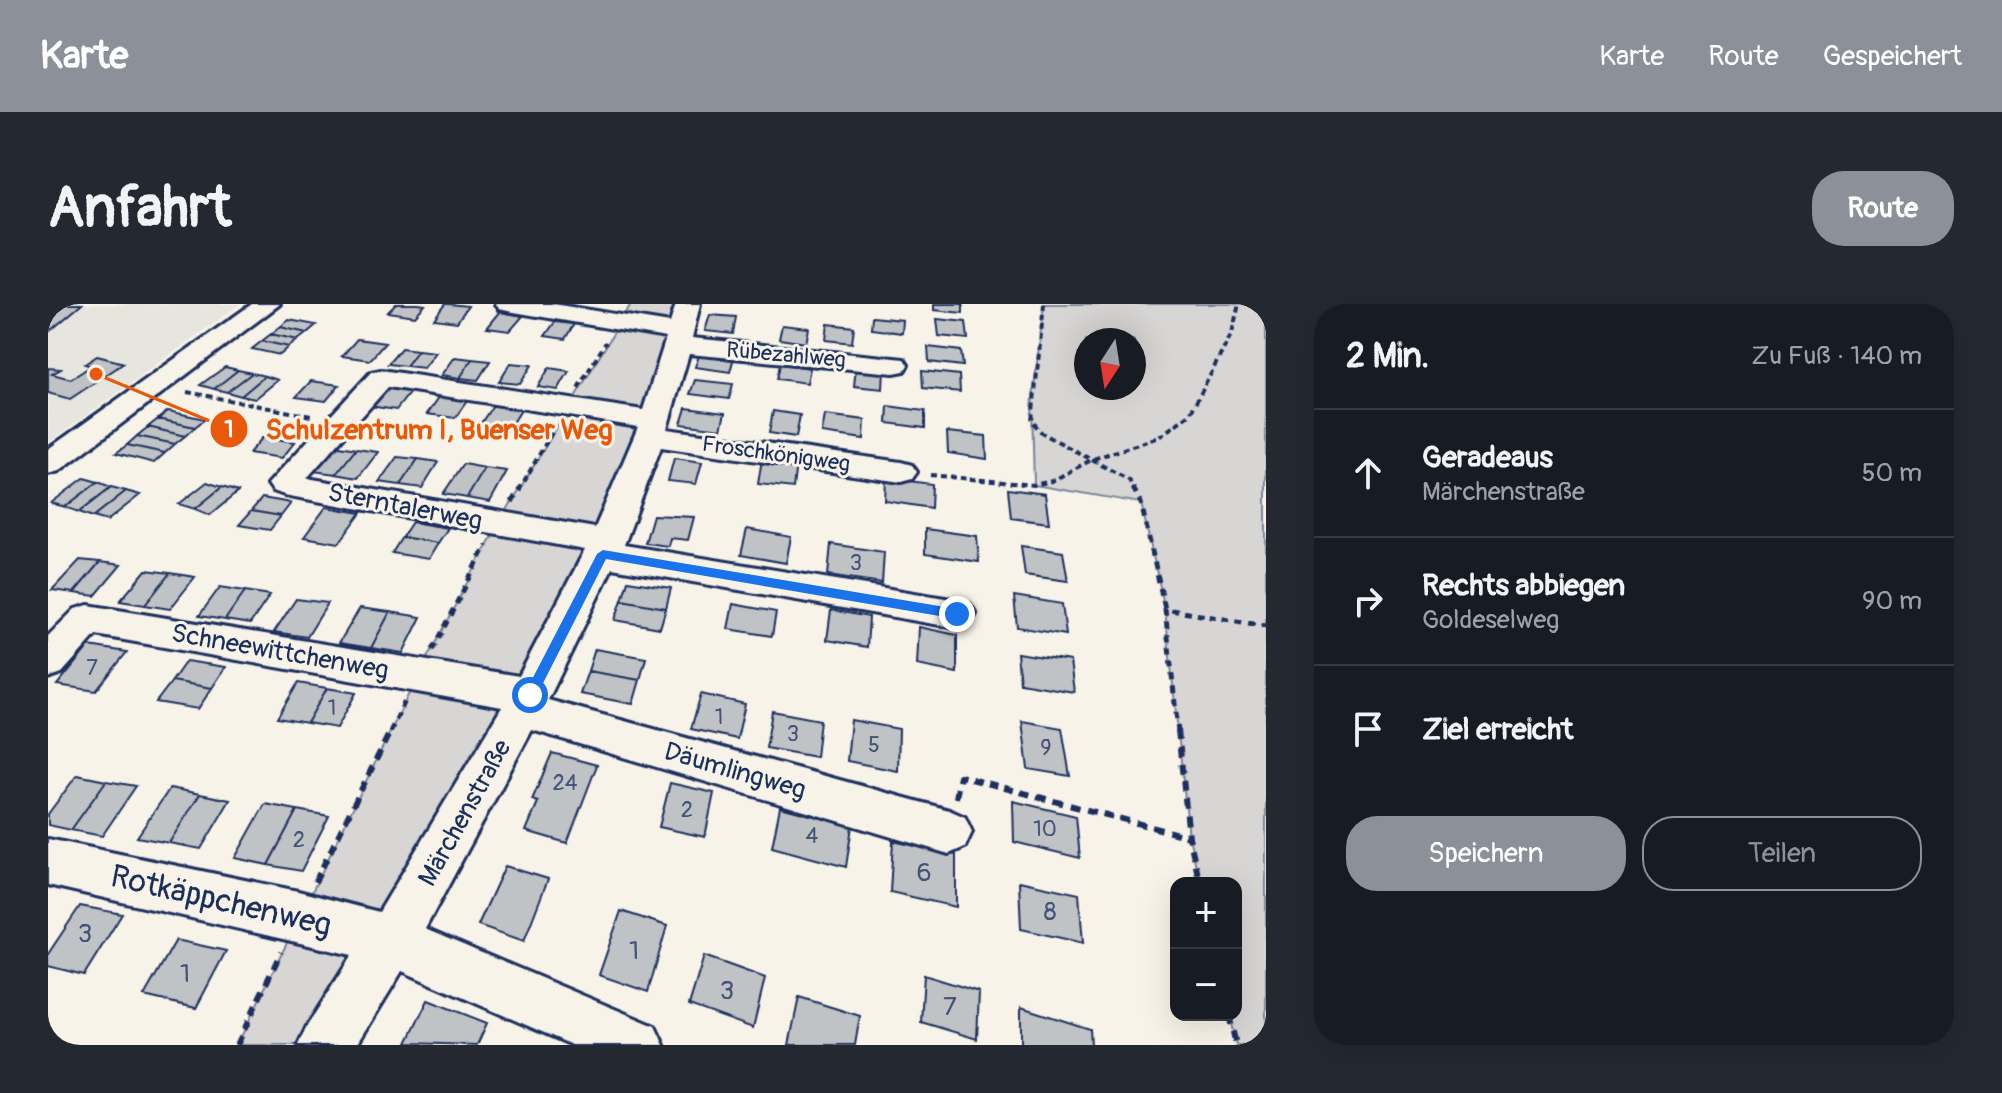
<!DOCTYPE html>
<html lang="de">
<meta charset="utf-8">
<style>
body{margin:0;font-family:Pangolin,sans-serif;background:#242831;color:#f1f3f6}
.controls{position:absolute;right:24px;bottom:24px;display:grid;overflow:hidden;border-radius:16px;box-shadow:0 8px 32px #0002}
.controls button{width:72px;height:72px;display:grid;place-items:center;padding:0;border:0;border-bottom:2px solid #363941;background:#171b24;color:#f1f3f6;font:40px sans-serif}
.compass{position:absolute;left:1026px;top:24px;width:72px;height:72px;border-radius:50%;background:#171b24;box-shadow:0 8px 32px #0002;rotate:192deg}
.stop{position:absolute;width:24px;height:24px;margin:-18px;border:6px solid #1a73e8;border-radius:50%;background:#fff}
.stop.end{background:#1a73e8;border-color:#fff;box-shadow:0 2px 8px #0008}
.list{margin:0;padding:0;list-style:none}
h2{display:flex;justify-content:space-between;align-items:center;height:104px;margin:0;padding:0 32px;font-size:34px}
h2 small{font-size:26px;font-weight:400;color:#9ea1a6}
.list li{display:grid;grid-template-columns:52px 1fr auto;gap:24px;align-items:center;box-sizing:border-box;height:128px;padding:0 32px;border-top:2px solid #363941}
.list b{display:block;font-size:30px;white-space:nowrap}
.list p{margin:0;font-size:26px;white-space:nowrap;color:#9ea1a6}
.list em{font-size:26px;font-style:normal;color:#9ea1a6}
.actions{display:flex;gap:16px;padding:24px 32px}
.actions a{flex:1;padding:18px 0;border:2px solid #8c9099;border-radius:32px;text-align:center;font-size:28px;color:#8c9099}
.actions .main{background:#8c9099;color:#fff}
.icon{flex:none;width:44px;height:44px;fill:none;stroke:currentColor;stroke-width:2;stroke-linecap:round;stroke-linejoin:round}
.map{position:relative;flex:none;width:1218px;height:741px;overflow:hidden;border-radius:32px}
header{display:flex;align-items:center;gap:48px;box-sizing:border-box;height:112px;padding:0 40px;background:#8c9099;color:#fff}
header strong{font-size:38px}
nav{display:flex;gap:44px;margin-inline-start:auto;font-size:28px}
.intro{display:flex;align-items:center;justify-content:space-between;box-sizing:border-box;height:192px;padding:0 48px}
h1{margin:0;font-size:56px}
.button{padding:20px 36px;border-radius:32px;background:#8c9099;color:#fff;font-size:28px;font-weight:700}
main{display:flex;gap:48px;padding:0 48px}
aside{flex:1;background:#171b24;border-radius:32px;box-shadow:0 8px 32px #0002}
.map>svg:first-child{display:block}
</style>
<header>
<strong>Karte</strong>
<nav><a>Karte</a><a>Route</a><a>Gespeichert</a></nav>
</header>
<div class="intro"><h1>Anfahrt</h1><a class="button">Route</a></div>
<main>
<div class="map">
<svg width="1218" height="741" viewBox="0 0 1218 741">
<rect width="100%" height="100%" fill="#f7f3e8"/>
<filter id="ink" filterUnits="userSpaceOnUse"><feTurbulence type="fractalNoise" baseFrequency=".0125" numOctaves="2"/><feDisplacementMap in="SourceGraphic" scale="16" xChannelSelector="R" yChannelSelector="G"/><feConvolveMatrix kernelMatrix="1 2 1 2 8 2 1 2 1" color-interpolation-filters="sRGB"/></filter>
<g filter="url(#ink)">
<path fill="#e6e5de" d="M0 0H192L0 139Z"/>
<path fill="#d7d6d4" stroke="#798299" stroke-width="2" fill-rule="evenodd" d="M583 0H640L607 117 276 741H189L370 371 450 221Z
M996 0H1218V741H1188L1181 711H1188V579H1152L1141 533 1117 305 1093 199 986 181 984 102ZM1038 36H1086V84H1038Z"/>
<path fill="#c0c3c5" stroke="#1b2f5e" stroke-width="2" d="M0 0H34L2 27Z
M348 0H370L377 1 367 12 340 8Z
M397 0H400L420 2 409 18 386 15Z
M886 0H915V9L886 6Z
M452 8 475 12 462 27 439 24Z
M662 11 688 13 685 30 657 27Z
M824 13 855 16 854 29 823 25Z
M889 15 918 18 920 35 891 32Z
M241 16 268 21 259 29 232 23Z
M507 18 526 20 517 35 497 32Z
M780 20 806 23 804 39 778 36Z
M734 21 761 24 758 39 731 35Z
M232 23 259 29 250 36 223 30Z
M223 30 250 36 241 43 214 37Z
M309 35 337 39 322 56 294 52Z
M214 37 241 43 232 51 204 45Z
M880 43 913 47 915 62 881 58Z
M353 44 370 46 358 62 340 60Z
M370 46 388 48 376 64 358 62Z
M652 49 686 53 682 68 647 63Z
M49 52 76 59 22 95 0 89V64L13 65 4 70 23 75 43 62 37 60Z
M407 53 424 55 412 74 394 71Z
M424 55 442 57 430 76 412 74Z
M463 59 484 61 472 80 451 78Z
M732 60 762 64 759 79 729 75Z
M177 63 190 66 166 85 152 81Z
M808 63 836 66 835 85 806 82Z
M501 64 521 67 510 86 490 83Z
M190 66 204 69 179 88 166 85Z
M874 67 911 71 912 88 875 84Z
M204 69 217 72 193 92 179 88Z
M217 72 230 76 207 95 193 92Z
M647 76 685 80 681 95 642 90Z
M263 77 291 81 278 97 248 93Z
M337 83 363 87 348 106 321 102Z
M392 92 419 97 407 114 379 110Z
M445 101 473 106 460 127 431 122Z
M840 102 877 107V124L839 119Z
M638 104 677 109 673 125 633 120Z
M120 107 157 115 147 123 110 115Z
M725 107 752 111 748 133 721 129Z
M777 111 817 116 816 135 774 129Z
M110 115 147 123 137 132 100 123Z
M100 123 137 132 127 140 89 132Z
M899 128 938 132 939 155 900 149Z
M89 132 127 140 117 149 79 141Z
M215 133 247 138 234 154 201 149Z
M79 141 117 149 106 159 68 149Z
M286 141 308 145 288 170 265 167Z
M308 145 330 148 310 174 288 170Z
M349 153 370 155 352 181 331 178Z
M626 154 654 158 648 180 620 177Z
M370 155 390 158 374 184 352 181Z
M714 155 748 159 745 184 710 180Z
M415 160 437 164 419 194 395 190Z
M437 164 459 167 442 198 419 194Z
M36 174 50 178 17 203 3 199Z
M838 174 884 180 883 204 837 197Z
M50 178 63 183 31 208 17 203Z
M159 178 174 183 147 205 131 200Z
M63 183 78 187 45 213 31 208Z
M174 183 190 188 162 211 147 205Z
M960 185 997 190 1001 219 963 214Z
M78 187 92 191 59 217 45 213Z
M214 194 243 199 233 212 203 207Z
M278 203 313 209 291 239 256 233Z
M203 207 233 212 222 226 191 221Z
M605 211 646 213 640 236 622 234 620 242 597 239Z
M364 218 400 224 390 239 354 233Z
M699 225 743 233 738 259 693 251Z
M877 225 929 232 931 258 877 250Z
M354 233 390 239 381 255 344 249Z
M783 240 836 248 834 279 780 271Z
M973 242 1015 248 1020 277 977 271Z
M32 256 52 258 26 289 4 286Z
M52 258 73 261 47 292 26 289Z
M98 266 122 269 97 301 72 297Z
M122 269 147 273 122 305 97 301Z
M580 277 623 284 618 304 574 296Z
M172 283 197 287 177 316 151 312Z
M197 287 222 291 202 320 177 316Z
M966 292 1014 300 1018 331 969 323Z
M248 295 280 299 259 333 226 328Z
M574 296 618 304 612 324 567 316Z
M685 300 728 308 724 332 680 325Z
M312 304 342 308 323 344 291 339Z
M783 306 821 313 819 343 779 336Z
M342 308 373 313 355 349 323 344Z
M871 323 909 331V369L869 361Z
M41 342 79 348 48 387 9 381Z
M547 345 598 354 592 376 540 367Z
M969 349 1022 357 1026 388 972 379Z
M138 357 178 363 164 384 124 377Z
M540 367 592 376 585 400 532 390Z
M124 377 164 384 150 405 108 398Z
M250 379 279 384 259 419 229 414Z
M279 384 308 389 289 424 259 419Z
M653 390 697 400 689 435 643 425Z
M724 407 772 416 768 453 718 444Z
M803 416 851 425 850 467 799 457Z
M974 417 1014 424 1022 472 980 465Z
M504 449 549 461 519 539 478 527 490 498 484 496Z
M29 471 58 477 23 526 0 521V510Z
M58 477 88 482 54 532 23 526Z
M622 479 666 489 657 533 611 523Z
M122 484 152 490 121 539 89 533Z
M152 490 182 496 153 545 121 539Z
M965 497 1028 512 1032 554 966 538Z
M217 500 249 506 220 561 187 554Z
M732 503 804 522 798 563 724 543Z
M249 506 281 512 253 567 220 561Z
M845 537 908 551V603L842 588Z
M457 562 500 575 476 637 430 621Z
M971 577 1031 590 1035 639 973 625Z
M32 602 74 610 36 671 0 662V650Z
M573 607 619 622 600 688 551 671Z
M128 636 178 647 148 704 96 692Z
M656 652 717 674 705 724 641 701Z
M876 671 931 688 929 735 873 718Z
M751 693 812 712 807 741H741Z
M380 696 439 719 429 741 359 739Z
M973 703 1042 725 1043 741H973Z"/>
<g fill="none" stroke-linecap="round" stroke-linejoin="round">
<defs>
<path id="minor" d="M204 0H232L11 167 0 170V145Z
M448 0H505L622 19 628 0H652L644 34 856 55 860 61 856 67 846 69 641 50 619 125 853 158 864 161 869 168 864 175 853 178 613 143 576 241 909 296 922 300 928 310 922 320 909 324 564 264 500 396 901 506 917 513 924 528 917 543 901 550 484 426 377 625 607 722 616 741H524L354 667 309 741H250L259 722 304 651 0 581V535L250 587 331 608 454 403 48 331 14 369 0 374V332L27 305 40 301 471 372 537 246 236 191 225 187 220 180 323 68 333 66 595 106 618 34 460 7 451 5ZM340 83 590 123 547 224 259 174Z"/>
</defs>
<use href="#minor" stroke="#1b2f5e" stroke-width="6"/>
<path stroke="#1b2f5e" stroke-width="4" stroke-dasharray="6 4" stroke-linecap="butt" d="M996 0 984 117 994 129 1081 176 1086 186
M530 84 558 38
M139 88 263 112
M882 171 986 181 1004 177 1045 155 1111 133 1142 110 1184 29 1191 0
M471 186 507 123"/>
<path stroke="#1b2f5e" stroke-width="5" stroke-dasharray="7 6" stroke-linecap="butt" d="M1085 184 1093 199 1117 305
M464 198 472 184
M384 346 439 241
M342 428 357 397
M1130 428 1117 305 1218 322"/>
<path stroke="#1b2f5e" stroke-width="6" stroke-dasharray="10 7" stroke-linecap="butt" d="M1130 426 1141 533 1152 579
M908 494 912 472 1141 533
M267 578 343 426
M1181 711 1188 741
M189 741 233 648"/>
<use href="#minor" fill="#f7f3e8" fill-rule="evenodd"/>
</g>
</g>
<path fill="#1a73e8" d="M555 246 909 305 915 310 909 315 558 255 487 395H478V387L549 250Z"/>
<g text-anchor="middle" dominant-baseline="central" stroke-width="6" stroke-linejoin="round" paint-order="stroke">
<g font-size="22" fill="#1b2f5e" stroke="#f7f3e8">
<text transform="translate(738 51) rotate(5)">Rübezahlweg</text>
<text transform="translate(728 150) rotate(8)">Froschkönigweg</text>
</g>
<g font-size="22" fill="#445478">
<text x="808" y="259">3</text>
<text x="44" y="364">7</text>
<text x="284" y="404">1</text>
<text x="671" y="413">1</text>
<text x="745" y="430">3</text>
<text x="826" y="441">5</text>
<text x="998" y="444">9</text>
<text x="517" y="479">24</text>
<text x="639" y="506">2</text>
<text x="997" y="525">10</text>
<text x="764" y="532">4</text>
<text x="251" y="536">2</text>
</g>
<g font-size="26" fill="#1b2f5e" stroke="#f7f3e8">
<text transform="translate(357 203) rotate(11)">Sterntalerweg</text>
<text transform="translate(232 348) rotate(10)">Schneewittchenweg</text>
<text transform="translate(687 467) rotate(16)">Däumlingweg</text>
<text transform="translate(417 509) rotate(-61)">Märchenstraße</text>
</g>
<g font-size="26" fill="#445478">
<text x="876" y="569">6</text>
<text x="1002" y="608">8</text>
<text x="37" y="630">3</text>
<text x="586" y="647">1</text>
<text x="137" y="670">1</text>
<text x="679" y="687">3</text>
<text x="902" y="703">7</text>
</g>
<g font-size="32" fill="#1b2f5e" stroke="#f7f3e8">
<text transform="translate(173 597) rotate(13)">Rotkäppchenweg</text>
</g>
</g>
<path fill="none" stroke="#e8590c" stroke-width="3" d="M48 70L181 125"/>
<g fill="#e8590c" stroke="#f7f3e8" stroke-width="3">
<circle cx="48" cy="70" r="8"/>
<circle cx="181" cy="125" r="20"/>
</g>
<g font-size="24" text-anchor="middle" font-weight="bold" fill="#fff">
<text x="181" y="133">1</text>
</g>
<g font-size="28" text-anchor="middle" font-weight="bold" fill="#e8590c" stroke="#f7f3e8" stroke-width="6" stroke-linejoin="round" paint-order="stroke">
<text x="391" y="135">Schulzentrum I, Buenser Weg</text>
</g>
</svg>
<div class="controls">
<button>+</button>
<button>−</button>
</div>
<svg class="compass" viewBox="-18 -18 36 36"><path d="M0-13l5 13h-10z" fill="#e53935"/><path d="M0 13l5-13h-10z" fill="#9ea1a6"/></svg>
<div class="stop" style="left:482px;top:391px"></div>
<div class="stop end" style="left:909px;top:310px"></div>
</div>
<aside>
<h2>2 Min.<small>Zu Fuß · 140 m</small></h2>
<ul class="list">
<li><svg class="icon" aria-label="ahead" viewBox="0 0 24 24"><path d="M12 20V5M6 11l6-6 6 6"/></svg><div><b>Geradeaus</b><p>Märchenstraße</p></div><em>50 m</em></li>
<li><svg class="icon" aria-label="right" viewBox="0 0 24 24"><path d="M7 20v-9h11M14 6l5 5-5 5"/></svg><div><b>Rechts abbiegen</b><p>Goldeselweg</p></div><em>90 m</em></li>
<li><svg class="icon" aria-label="arrive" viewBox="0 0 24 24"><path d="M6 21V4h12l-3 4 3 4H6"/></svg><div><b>Ziel erreicht</b></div></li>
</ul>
<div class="actions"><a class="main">Speichern</a><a>Teilen</a></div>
</aside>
</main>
